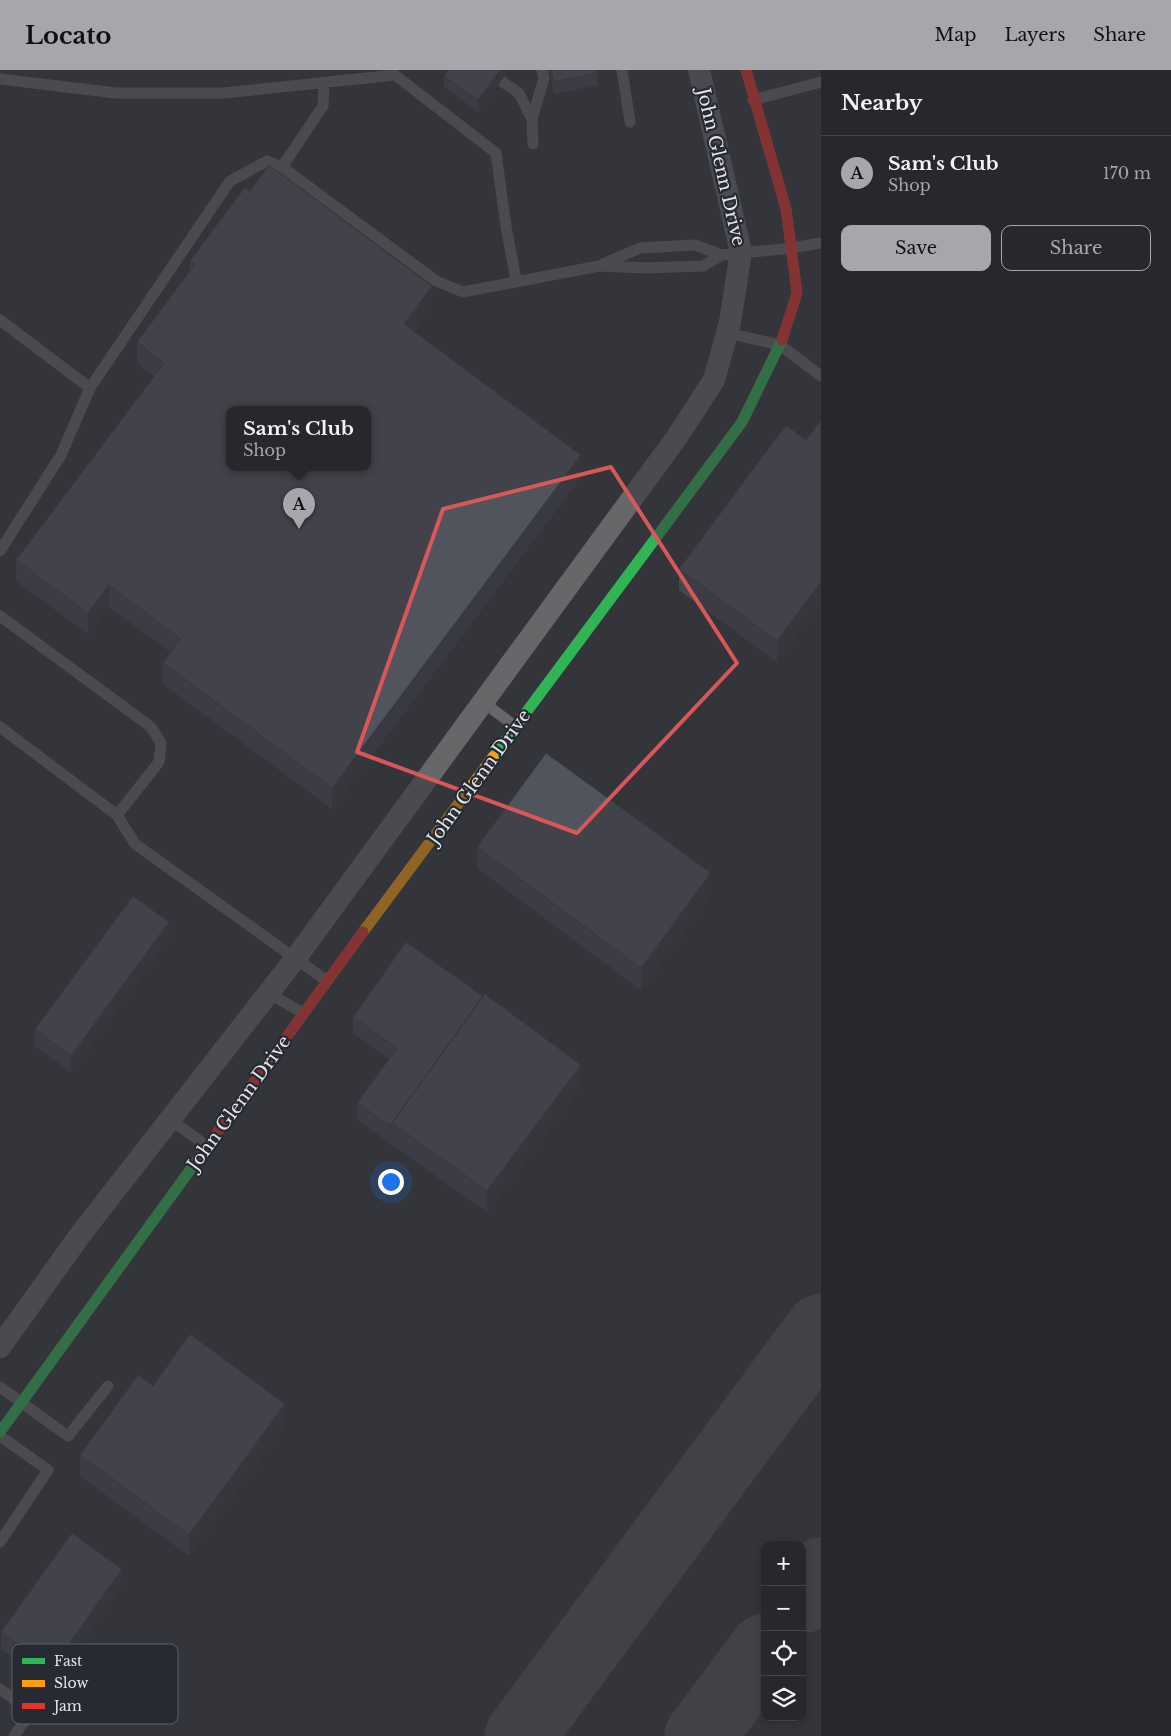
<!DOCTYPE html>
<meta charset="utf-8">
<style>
body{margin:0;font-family:"Libre Baskerville",serif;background:#333438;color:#f1f3f6}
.controls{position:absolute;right:15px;bottom:15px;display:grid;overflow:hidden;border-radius:10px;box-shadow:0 2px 8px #0003}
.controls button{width:45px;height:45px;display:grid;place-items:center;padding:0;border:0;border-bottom:1px solid #434448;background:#27282c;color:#f1f3f6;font:25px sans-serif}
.you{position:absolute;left:390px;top:1111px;width:18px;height:18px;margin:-12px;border:4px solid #fff;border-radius:50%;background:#1a73e8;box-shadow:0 0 0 8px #1a73e833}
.badge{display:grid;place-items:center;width:32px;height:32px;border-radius:50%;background:#a5a7ac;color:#111;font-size:16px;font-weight:700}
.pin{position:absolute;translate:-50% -41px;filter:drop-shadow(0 1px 2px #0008)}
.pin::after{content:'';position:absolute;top:26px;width:18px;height:15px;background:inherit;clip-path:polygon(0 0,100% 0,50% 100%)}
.popup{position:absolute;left:226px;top:336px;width:145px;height:65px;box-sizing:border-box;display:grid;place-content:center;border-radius:10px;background:#27282c;filter:drop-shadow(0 1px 4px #0005);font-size:16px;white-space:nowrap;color:#a4a6a9}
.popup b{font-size:19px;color:#f1f3f6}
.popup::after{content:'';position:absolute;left:50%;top:100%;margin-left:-10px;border:10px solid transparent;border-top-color:#27282c}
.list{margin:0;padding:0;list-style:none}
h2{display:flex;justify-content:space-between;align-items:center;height:65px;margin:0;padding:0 20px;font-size:21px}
h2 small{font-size:16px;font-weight:400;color:#a4a6a9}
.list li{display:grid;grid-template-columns:32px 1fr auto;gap:15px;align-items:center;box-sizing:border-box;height:75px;padding:0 20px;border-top:1px solid #434448}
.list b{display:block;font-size:19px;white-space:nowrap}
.list p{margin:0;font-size:16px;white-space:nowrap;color:#a4a6a9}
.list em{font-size:16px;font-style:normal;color:#a4a6a9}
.actions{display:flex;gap:10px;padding:15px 20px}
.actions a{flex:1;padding:11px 0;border:1px solid #a5a7ac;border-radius:10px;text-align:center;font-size:18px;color:#a5a7ac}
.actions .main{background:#a5a7ac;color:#111}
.icon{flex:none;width:28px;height:28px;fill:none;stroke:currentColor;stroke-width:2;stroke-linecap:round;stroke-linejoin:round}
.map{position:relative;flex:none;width:821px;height:1666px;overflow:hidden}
header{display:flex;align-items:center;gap:30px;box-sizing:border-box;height:70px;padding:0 25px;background:#a5a7ac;color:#111}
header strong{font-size:24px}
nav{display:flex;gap:28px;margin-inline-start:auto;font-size:18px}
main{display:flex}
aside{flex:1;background:#27282c}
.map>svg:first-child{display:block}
</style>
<header>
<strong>Locato</strong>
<nav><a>Map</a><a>Layers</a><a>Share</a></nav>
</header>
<main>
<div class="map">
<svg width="821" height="1666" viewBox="0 0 821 1666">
<rect width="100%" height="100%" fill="#34353a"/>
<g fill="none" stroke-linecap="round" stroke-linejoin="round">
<path stroke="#505054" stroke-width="71" d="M802 1528 821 1503
M520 1666 821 1259
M700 1666 765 1579"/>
<path stroke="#666769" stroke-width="11" d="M485 0 519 23 532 49
M622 0 630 52
M0 9 116 23H224L395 5 496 83 506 156 516 210
M753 30 821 12
M533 74 532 49 544 8 542 0
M282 97 323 36 324 14
M603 194 640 178 695 175 722 185
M0 250 90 318
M727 263 780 275 821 306
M0 481 61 385 90 318 230 111 267 91 282 97 436 211 463 222 599 196 645 198 703 196 722 185 792 178 821 173
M0 546 151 657 161 673 159 692 117 745
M483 632 516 657
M0 657 117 745 135 774 327 911
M268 923 303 943
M170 1049 208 1077
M0 1317 68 1366 108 1316
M0 1366 48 1400 0 1472
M0 1619 31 1642 14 1666"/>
<path stroke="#666769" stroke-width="22" d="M0 1277 80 1165 295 889 677 367 714 310 730 252 741 182 699 0"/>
<path stroke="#30b455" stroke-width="11" d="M493 687 742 352 782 270
M0 1362 198 1089"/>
<path stroke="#ff9f0a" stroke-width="11" d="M363 862 493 687"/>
<path stroke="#e5322d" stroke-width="11" d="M746 0 786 139 797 223 782 270
M198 1089 363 862"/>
</g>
<path fill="#464750" d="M509 0 478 42 444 17V6Z
M549 0H597L598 15 554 24Z
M250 121 432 237 414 261 581 407 332 739 163 614V593L170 582 109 537 88 564 16 511V490L154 306 137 293V272L190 201V191Z
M806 370 777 592 679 520V499Z
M477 777 711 824 641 920 477 798Z
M169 869 71 1002 35 976V959Z
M353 947 581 1016 487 1142 357 1050V1033L389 989 353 963Z
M153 1316 285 1355 189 1486 80 1406V1385Z
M122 1516 52 1615 1 1579V1562Z"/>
<path fill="#393a41" d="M500 0H509L478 42V30Z
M432 216V237L404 275V254Z
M581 385V407L332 739V718Z
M821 512V533L777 592V571Z
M109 515V537L88 564V543Z
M711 803V824L641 920V898Z
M169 852V869L71 1002V986Z
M581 995V1016L487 1142V1121Z
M285 1334V1355L189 1486V1465Z
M122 1499V1516L52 1615V1598Z"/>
<path fill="#51535d" stroke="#393a41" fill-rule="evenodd" d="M448 0H500L478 30 444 6Z
M551 0H597L598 3 554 12Z
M269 95 432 216 404 254 581 385 332 718 163 593 181 569 109 515 88 543 16 490 164 293 137 272 195 194 190 191 245 117 250 121ZM230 340H368V398H230Z
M821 350V512L777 571 679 499 786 355 806 370Z
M546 683 711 803 641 898 477 777Z
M133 826 169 852 71 986 35 959Z
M406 872 483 926 392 1053V1057L357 1033 397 978 353 947Z
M485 924 581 995 487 1121 392 1053Z
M190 1264 285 1334 189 1465 80 1385 138 1305 153 1316Z
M72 1463 122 1499 52 1598 1 1562Z"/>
<path d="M0 0H821V1666H0ZM611 397 737 593 577 763 357 682 443 439Z" fill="#34353a" fill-opacity=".55" fill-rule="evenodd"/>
<path fill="none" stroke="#d95758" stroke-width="4" stroke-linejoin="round" d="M611 397 737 593 577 763 357 682 443 439Z"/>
<g text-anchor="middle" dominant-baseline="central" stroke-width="4.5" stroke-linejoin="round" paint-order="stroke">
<g font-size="18" fill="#e2e4ea" stroke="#272933">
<text transform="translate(721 97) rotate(77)">John Glenn Drive</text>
<text transform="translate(479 707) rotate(-54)">John Glenn Drive</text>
<text transform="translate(239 1033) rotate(-54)">John Glenn Drive</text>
</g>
</g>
<rect x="12" y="1574" width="166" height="80" rx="8" fill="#272933" stroke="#5f616a" stroke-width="1"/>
<rect x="22" y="1588" width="23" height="6" fill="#30b455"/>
<rect x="22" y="1610" width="23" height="7" fill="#ff9f0a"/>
<rect x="22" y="1633" width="23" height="6" fill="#e5322d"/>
<g font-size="14" fill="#e2e4ea">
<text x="54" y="1596">Fast</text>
<text x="54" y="1618">Slow</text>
<text x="54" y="1641">Jam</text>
</g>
</svg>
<div class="controls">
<button>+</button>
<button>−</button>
<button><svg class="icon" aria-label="locate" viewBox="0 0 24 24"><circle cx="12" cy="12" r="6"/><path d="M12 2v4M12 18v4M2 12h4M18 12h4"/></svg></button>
<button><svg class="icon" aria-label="layers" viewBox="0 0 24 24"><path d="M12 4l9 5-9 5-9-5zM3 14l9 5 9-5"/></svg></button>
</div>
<div class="you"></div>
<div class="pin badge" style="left:299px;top:459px">A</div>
<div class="popup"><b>Sam's Club</b>Shop</div>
</div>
<aside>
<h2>Nearby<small></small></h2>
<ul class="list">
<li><span class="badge">A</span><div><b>Sam's Club</b><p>Shop</p></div><em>170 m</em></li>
</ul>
<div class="actions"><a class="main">Save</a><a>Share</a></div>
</aside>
</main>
